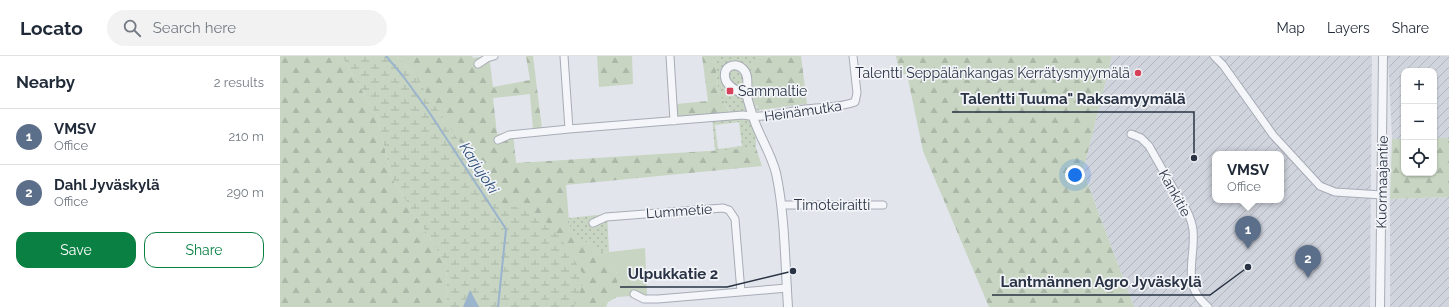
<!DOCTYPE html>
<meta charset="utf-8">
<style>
body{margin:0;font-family:Raleway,sans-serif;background:#f2f2f3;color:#1f2937}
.controls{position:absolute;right:12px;top:12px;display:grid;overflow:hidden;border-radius:8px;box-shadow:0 1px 3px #0004}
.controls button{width:36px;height:36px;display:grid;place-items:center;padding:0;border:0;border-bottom:1px solid #e0e1e3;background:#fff;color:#1f2937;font:20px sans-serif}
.you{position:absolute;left:795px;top:119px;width:14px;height:14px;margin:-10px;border:3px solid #fff;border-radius:50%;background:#1a73e8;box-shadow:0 0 0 6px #1a73e833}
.badge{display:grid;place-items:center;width:26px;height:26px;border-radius:50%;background:#0b8043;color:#fff;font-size:13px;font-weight:700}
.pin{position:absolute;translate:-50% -33px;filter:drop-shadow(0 1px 2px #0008)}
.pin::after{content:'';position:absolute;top:21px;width:14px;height:12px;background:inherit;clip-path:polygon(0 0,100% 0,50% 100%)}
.popup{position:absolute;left:932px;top:95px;width:72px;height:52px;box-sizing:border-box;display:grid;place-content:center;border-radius:8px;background:#fff;filter:drop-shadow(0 1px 3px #0005);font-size:13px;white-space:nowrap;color:#747a83}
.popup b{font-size:15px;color:#1f2937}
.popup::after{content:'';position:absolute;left:50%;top:100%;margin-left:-8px;border:8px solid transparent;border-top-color:#fff}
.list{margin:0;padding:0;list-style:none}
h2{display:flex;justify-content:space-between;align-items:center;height:52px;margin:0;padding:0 16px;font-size:17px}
h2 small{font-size:13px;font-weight:400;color:#747a83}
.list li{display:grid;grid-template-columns:26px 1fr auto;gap:12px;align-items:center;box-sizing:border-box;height:56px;padding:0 16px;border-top:1px solid #e0e1e3}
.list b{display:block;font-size:15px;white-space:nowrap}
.list p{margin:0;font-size:13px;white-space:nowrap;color:#747a83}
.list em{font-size:13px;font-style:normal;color:#747a83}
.actions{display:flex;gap:8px;padding:12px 16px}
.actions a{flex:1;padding:9px 0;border:1px solid #0b8043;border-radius:12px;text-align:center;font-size:14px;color:#0b8043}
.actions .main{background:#0b8043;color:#fff}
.icon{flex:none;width:22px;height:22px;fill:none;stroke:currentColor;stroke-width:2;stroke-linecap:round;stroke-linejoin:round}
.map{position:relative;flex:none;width:1169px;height:251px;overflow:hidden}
header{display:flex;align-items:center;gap:24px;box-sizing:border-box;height:56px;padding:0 20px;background:#fff;border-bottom:1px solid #e0e1e3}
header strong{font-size:19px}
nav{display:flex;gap:22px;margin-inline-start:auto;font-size:14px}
.search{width:280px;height:36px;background:#f2f2f3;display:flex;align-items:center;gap:10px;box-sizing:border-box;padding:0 14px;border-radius:22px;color:#747a83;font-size:15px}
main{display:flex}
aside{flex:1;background:#fff}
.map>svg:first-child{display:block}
</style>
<header>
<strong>Locato</strong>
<div class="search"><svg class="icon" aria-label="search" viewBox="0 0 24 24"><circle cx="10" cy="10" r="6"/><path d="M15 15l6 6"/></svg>Search here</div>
<nav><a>Map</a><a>Layers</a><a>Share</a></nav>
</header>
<main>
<aside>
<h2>Nearby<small>2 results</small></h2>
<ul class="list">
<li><span class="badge" style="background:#5c6f8a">1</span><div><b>VMSV</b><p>Office</p></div><em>210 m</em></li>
<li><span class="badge" style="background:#5c6f8a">2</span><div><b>Dahl Jyväskylä</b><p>Office</p></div><em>290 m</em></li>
</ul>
<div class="actions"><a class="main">Save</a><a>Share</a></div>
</aside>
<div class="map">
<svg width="1169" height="251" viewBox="0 0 1169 251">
<defs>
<pattern id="industrial-furrows" width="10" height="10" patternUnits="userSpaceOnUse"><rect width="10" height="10" fill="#d0d4dd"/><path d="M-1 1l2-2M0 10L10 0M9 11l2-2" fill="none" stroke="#b3b6bf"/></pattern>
<pattern id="grass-dots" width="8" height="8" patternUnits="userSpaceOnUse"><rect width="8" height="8" fill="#c7d5c2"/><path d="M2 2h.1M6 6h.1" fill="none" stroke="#abb7a8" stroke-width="1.8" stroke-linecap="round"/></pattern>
<pattern id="forest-firs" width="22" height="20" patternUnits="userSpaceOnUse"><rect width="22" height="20" fill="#c7d5c2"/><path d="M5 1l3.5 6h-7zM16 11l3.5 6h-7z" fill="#abb7a8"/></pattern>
<pattern id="wetland-marsh" width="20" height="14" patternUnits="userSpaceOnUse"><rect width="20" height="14" fill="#c7d5c2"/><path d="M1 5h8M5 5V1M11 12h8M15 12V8" fill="none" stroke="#abb7a8"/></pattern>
</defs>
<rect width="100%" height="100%" fill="#e2e5eb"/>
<path fill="url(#industrial-furrows)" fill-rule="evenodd" d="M832 0H1092L1090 251H854L803 115ZM935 98H1001V144H935Z
M1108 0H1169V82H1154V15H1124V83H1112Z
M1169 141V251H1110V143Z"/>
<path fill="url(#grass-dots)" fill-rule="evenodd" d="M434 0H492L475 2 476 51 481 54 475 55 476 92 435 95 432 60 451 57 439 38ZM459 66 462 90 438 93 435 69Z
M327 158 329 196 324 197 290 177 289 162Z"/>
<path fill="url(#forest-firs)" d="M0 0H62L98 62 111 121 166 208 167 251H0Z
M117 0H192L193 2 209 0 213 31 250 24 246 0H253L262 73 253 74 250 38 213 42 217 78 233 76 236 107 476 92 482 110 286 129 290 176 324 197 331 207 337 217V241L328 246 326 251H294L296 247 261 160 220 147 133 17Z
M317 0H352L353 28 319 31Z
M422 0H434L439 38 451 58 398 64 396 48 428 45Z
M492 0H521L527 48 481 54C471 48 470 26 471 15 471 11 474 6 475 2Z
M616 0H832L803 115 854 251H709L643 95 627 18 620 19Z
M1154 82H1169V141L1110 143 1112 83H1124V117H1154Z"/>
<path fill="url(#wetland-marsh)" d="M62 0H117L133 17 220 146 261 160 282 184 305 221 296 247 294 251H167L166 208 111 121 98 62Z"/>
<path fill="#c7d5c2" d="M365 192 367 239 337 241V217L324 197 329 196Z"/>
<path fill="#9bb4cd" d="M190 234 199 251H183Z"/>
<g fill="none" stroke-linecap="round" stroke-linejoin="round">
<path stroke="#9bb4cd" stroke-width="2" d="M106 0 123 20 147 53 226 173 218 251"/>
<defs>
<path id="minor" d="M284 0 289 73
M390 0 394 65
M934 0 943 9 993 79 1040 130 1055 136 1102 139
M198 8 207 2 214 0
M851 78 861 82 869 90C877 104 885 118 893 132 901 145 911 158 913 174 916 204 900 228 928 251
M218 84 229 79 289 73 463 59C484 63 504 56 525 53 542 51 559 52 575 46L577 37 573 0
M501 149H603
M313 167 326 161 443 152 449 154 455 163 461 236
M354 238 364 243H378L507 232"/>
<path id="tertiary" d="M467 40C460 36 446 31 445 21 443 6 464 5 467 21 468 28 467 34 467 40 468 46 471 54 473 61 479 80 491 97 496 117 505 158 505 208 508 251
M1100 251 1103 0"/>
</defs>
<use href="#minor" stroke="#a7acb6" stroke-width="9"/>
<use href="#tertiary" stroke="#a7acb6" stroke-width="10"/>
<use href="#minor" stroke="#f5f6f9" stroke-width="7"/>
<use href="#tertiary" stroke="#f5f6f9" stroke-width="8"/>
</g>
<g fill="#d64159" stroke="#f2f4f8" stroke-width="1.5">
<circle cx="858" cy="17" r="4"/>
<rect x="446" y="31" width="8" height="8" rx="2"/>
</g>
<g text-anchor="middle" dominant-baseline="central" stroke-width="3.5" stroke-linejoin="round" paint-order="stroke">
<g font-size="14" fill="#293344" stroke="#f2f4f8" text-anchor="end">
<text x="850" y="17">Talentti Seppälänkangas Kerrätysmyymälä</text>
<text x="458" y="35" text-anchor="start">Sammaltie</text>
</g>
<g font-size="14" fill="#293344" stroke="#f2f4f8">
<text transform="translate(523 55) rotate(-8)">Heinämutka</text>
<text transform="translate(1102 126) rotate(-89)">Kuormaajantie</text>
<text transform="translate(895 137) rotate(61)">Kankitie</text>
<text x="552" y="149">Timoteiraitti</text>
<text transform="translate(399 155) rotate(-4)">Lummetie</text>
</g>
<g font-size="15" font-style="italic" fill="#30527a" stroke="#f2f4f8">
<text transform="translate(199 112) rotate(57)">Karjujoki</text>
</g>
</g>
<path fill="none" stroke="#293344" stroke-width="1.5" d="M914 102L914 56H672M513 215L447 231H340M968 211L930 239H712"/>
<g fill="#293344" stroke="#f2f4f8" stroke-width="1.5">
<circle cx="914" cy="102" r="4"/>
<circle cx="513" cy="215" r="4"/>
<circle cx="968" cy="211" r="4"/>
</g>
<g font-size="15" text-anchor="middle" font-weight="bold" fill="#293344" stroke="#f2f4f8" stroke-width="3.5" stroke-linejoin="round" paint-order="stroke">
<text x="793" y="48">Talentti Tuuma" Raksamyymälä</text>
<text x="393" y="223">Ulpukkatie 2</text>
<text x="821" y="231">Lantmännen Agro Jyväskylä</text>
</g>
</svg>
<div class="controls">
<button>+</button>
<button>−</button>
<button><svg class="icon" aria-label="locate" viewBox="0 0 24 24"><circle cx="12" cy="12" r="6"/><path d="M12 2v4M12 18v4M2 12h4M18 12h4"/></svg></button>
</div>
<div class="you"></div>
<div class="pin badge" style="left:968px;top:193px;background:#5c6f8a">1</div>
<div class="popup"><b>VMSV</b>Office</div>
<div class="pin badge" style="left:1028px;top:222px;background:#5c6f8a">2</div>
</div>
</main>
